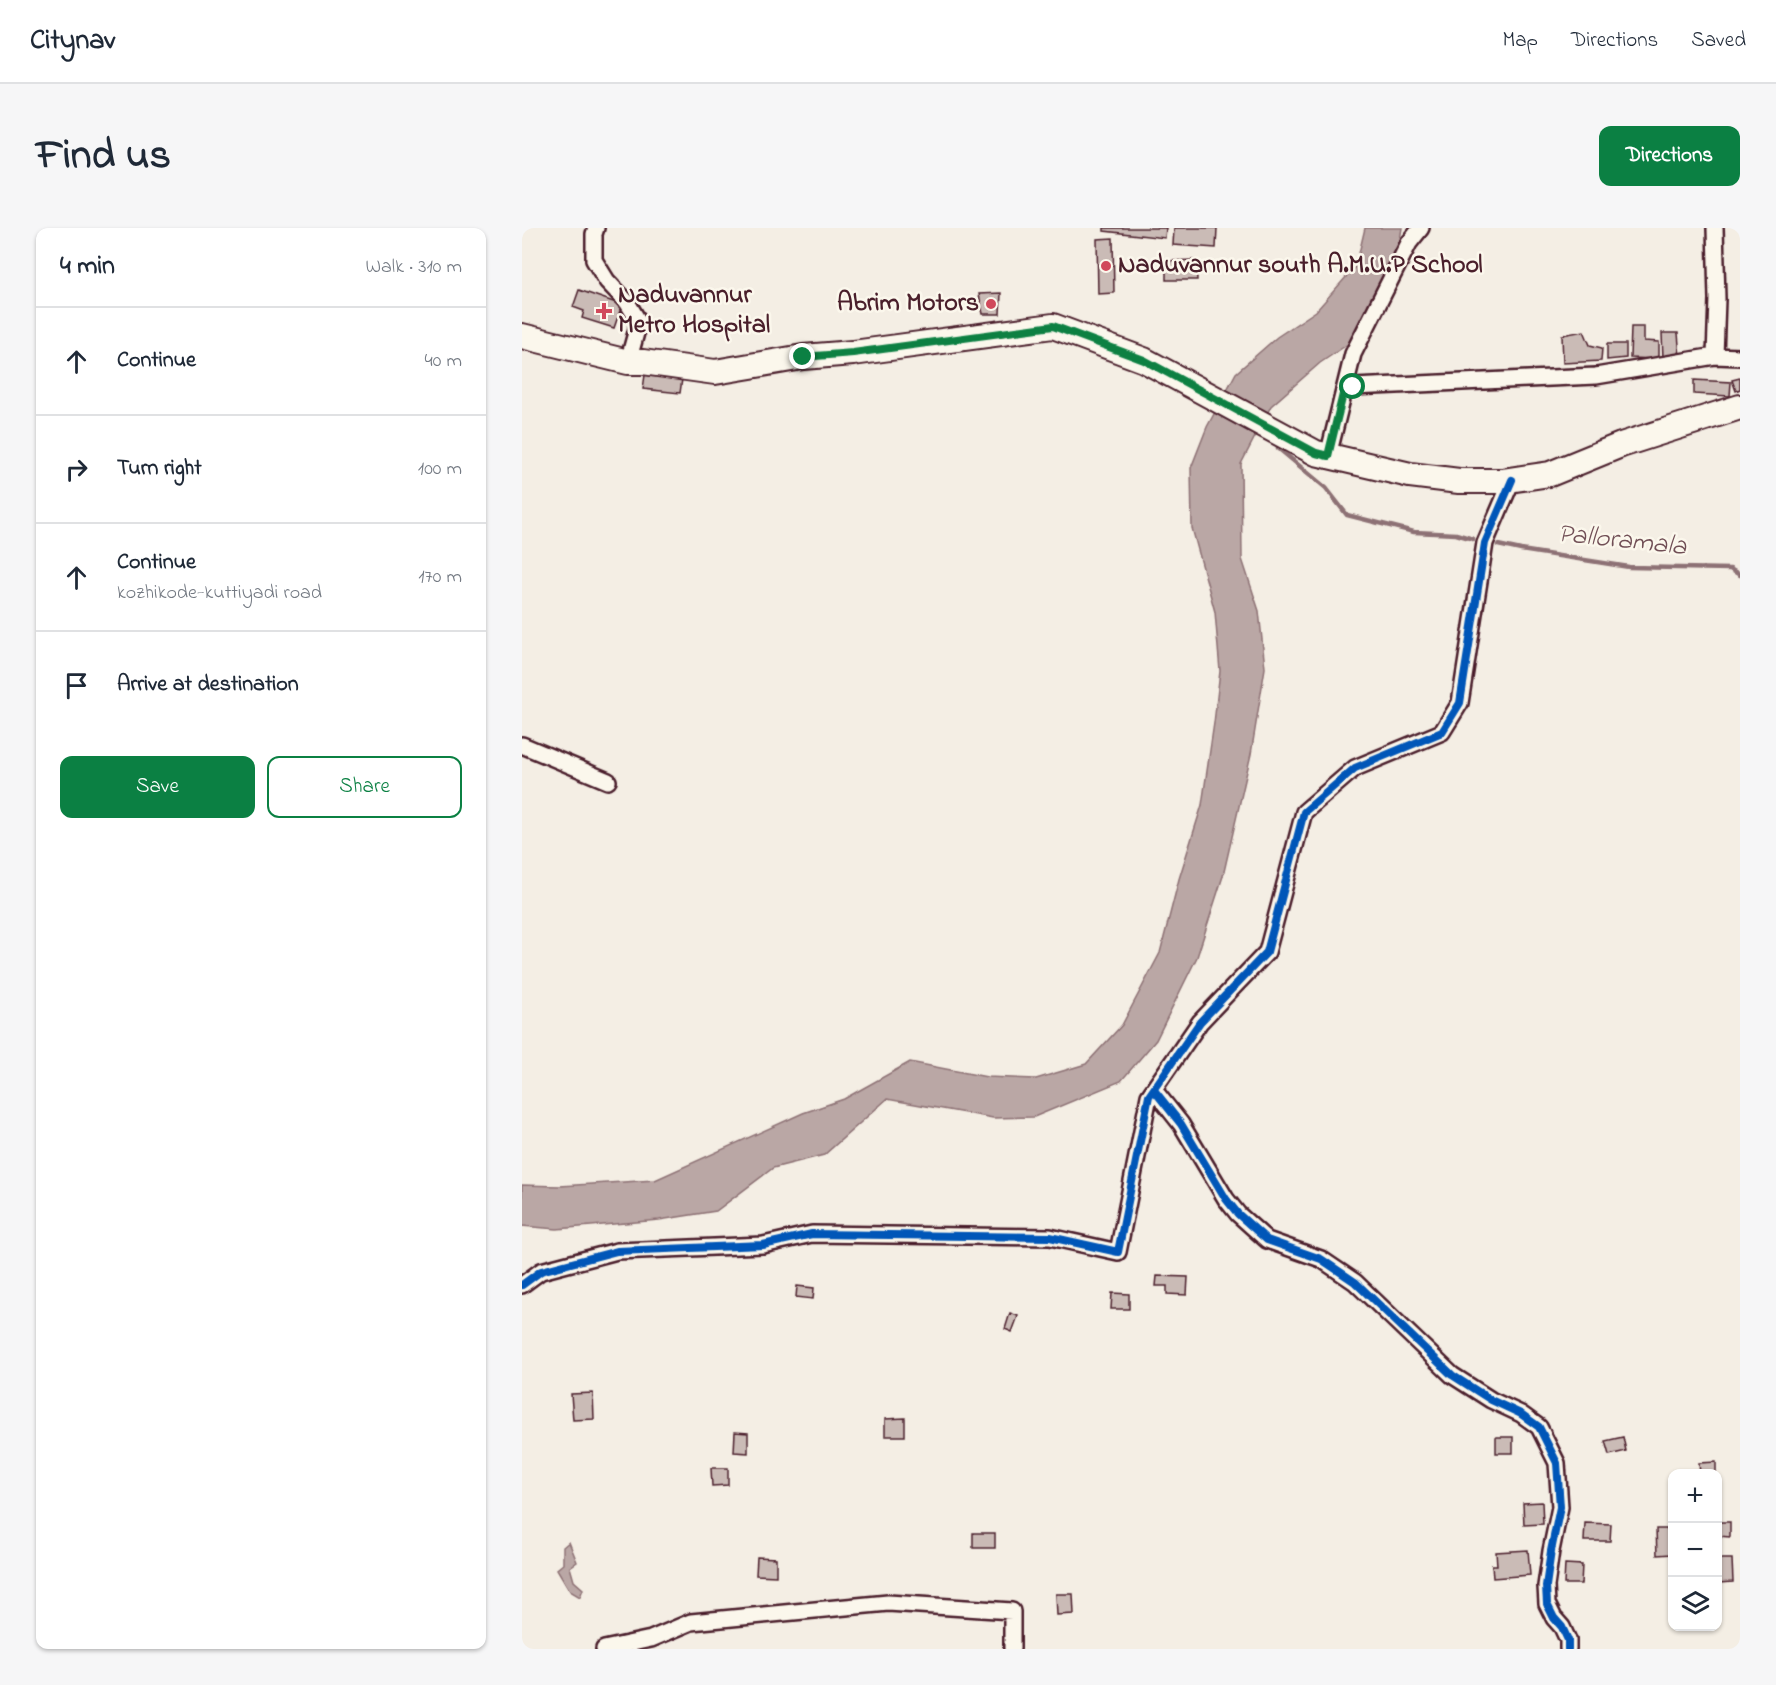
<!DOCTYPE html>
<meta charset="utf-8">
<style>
body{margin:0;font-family:"Indie Flower",sans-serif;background:#f6f6f7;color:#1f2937}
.controls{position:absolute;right:18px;bottom:18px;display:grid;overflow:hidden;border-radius:12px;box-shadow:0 2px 4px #0004}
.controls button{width:54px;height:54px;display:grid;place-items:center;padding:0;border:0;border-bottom:2px solid #e0e1e3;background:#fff;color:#1f2937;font:30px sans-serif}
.stop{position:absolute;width:18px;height:18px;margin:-14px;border:4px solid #0b8043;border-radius:50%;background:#fff}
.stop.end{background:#0b8043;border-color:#fff;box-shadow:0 2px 6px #0008}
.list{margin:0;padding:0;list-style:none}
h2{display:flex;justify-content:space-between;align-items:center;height:78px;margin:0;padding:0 24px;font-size:26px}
h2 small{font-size:20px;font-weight:400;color:#747a83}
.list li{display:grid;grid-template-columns:39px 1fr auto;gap:18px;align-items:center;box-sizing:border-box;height:108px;padding:0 24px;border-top:2px solid #e0e1e3}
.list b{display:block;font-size:22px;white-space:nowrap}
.list p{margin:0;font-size:20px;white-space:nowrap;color:#747a83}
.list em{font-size:20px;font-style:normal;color:#747a83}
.actions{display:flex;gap:12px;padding:18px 24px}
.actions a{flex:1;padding:14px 0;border:2px solid #0b8043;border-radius:12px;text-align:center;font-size:21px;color:#0b8043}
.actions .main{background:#0b8043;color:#fff}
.icon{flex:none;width:33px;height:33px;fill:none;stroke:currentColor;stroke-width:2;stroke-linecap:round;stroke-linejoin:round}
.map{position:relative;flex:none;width:1218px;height:1421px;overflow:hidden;border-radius:12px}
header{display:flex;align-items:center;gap:36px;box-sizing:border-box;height:84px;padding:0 30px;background:#fff;border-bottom:2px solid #e0e1e3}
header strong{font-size:28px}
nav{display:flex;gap:33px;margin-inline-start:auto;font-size:21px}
.intro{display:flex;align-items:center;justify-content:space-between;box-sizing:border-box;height:144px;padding:0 36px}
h1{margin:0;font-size:42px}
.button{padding:15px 27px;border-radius:12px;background:#0b8043;color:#fff;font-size:21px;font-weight:700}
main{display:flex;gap:36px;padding:0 36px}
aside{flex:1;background:#fff;border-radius:12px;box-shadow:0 2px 4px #0004}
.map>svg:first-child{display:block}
</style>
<header>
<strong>Citynav</strong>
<nav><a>Map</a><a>Directions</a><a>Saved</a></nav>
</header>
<div class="intro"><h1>Find us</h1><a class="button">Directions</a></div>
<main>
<aside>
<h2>4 min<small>Walk · 310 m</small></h2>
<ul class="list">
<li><svg class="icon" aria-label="ahead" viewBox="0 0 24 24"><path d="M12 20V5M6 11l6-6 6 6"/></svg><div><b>Continue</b></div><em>40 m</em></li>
<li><svg class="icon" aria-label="right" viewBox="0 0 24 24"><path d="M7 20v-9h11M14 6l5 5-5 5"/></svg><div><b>Turn right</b></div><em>100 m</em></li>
<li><svg class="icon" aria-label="ahead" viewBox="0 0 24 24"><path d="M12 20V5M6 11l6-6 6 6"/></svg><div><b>Continue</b><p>kozhikode-kuttiyadi road</p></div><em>170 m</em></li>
<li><svg class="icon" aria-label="arrive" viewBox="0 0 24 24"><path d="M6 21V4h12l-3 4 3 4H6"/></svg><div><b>Arrive at destination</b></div></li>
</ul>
<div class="actions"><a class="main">Save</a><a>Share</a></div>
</aside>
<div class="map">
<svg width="1218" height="1421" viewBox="0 0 1218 1421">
<rect width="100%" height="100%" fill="#f4eee4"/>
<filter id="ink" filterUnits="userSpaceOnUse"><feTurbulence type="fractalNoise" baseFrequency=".0167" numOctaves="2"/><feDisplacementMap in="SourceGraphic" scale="12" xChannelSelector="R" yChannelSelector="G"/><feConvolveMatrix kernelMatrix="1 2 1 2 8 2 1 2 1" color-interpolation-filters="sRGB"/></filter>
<g filter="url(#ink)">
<path fill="#baa7a5" stroke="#8d7174" stroke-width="1.5" d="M843 0H880L872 47 838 108 798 135 749 178 719 236 720 331 737 383 743 440 729 526 701 648 675 729 634 812 599 853 512 889 471 890 365 871 302 927 251 940 194 983 137 992 35 1001 0 998V957L38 958 133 952 281 885 322 871 388 834 465 849 514 851 564 836 600 797 638 725 657 651 680 577 692 495 698 443 693 384 670 300 669 240 685 199 714 145 755 109 794 83 834 38Z
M47 1314 55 1334 48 1339 52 1353 61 1361 58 1369 48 1363 35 1341 41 1336V1319Z"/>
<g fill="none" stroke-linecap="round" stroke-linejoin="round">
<path stroke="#8d7174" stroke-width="4.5" d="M756 220 804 260 825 287 892 304 934 306 951 311
M976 317 999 322 1107 339 1208 341 1218 347"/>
</g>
<path fill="#cabbb6" stroke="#4a1f2b" stroke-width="1.5" d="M582 0H644L643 10 582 3Z
M652 0H695L694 20 651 17Z
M591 10 592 65 576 66 575 11Z
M674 32 675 52H644V33Z
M57 62 100 77 92 100 60 90 62 83 51 79Z
M479 65 478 86H461L457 66Z
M1109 99H1122V113L1137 114V131L1108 130Z
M1062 103 1068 117 1080 120 1079 133 1041 135 1040 107Z
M1140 105H1156L1158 130H1141Z
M1085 116H1104V130L1085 132Z
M123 147 160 151 158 165 121 161Z
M1218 150V161L1214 163 1210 152Z
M1172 152 1209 154 1208 168 1172 166Z
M635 1048 666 1049 665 1067 645 1066V1058H634Z
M275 1058 292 1060 291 1071 274 1069Z
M590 1065 607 1066V1081H589Z
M488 1085 496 1088 490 1104 483 1101Z
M71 1165 72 1191 51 1192 49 1166Z
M383 1190V1208H363V1191Z
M213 1204 226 1205V1225L212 1224Z
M974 1209H991V1225H974Z
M1101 1209 1104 1223 1087 1227 1083 1213Z
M1194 1234V1246H1178L1177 1235Z
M189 1240H206V1257L190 1258Z
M1020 1274 1021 1296 1002 1297 1001 1275Z
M1196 1294H1208V1309L1196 1308Z
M1063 1295 1089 1296 1088 1313H1062Z
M1134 1301H1150V1326L1135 1327Z
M451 1305H473V1320H451Z
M1006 1322 1008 1347 971 1350 970 1337H975L974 1324Z
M235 1329 254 1330V1348L234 1347Z
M1196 1331H1210L1211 1354 1196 1355Z
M1043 1336 1060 1337 1059 1356H1042Z
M534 1366H551L552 1386 535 1387Z"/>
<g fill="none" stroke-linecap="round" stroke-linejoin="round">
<defs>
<path id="minor" d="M74 0 72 6V32L85 53 105 74 117 94 106 134
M1193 128 1195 71 1193 0
M822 162 831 159 1074 148 1193 128 1218 129
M806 228 831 126 887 15 899 0
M0 517 86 553
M632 862 659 896 704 971 716 986 745 1012 799 1031 833 1054 930 1147 969 1172 999 1186 1017 1199 1035 1235 1038 1279 1029 1323 1024 1358 1025 1376 1032 1390 1040 1399 1046 1412V1421
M0 1057 19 1043 95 1023 241 1017 290 1006 528 1009 596 1024 627 868 678 794 745 724 782 584 833 540 920 504 938 475 963 315 990 252
M82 1421 129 1411 169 1394 366 1375 490 1383V1421"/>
<path id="primary" d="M0 108 106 134H121L193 144 281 129 331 125 531 98 622 132 794 225 888 247 937 253H980L1028 246 1099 217 1218 179"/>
</defs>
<use href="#minor" stroke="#4a1f2b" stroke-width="20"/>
<use href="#primary" stroke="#4a1f2b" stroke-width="28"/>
<use href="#minor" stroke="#fbf7ec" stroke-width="15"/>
<use href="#primary" stroke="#fbf7ec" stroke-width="24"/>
<defs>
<path id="cycleway" d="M632 862 659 896 704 971 716 986 745 1012 799 1031 833 1054 930 1147 969 1172 999 1186 1017 1199 1035 1235 1038 1279 1029 1323 1024 1358 1025 1376 1032 1390 1040 1399 1046 1412V1421
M0 1057 19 1043 95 1023 241 1017 290 1006 528 1009 596 1024 627 868 678 794 745 724 782 584 833 540 920 504 938 475 963 315 990 252"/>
</defs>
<use href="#cycleway" stroke="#fbf7ec" stroke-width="11"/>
<use href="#cycleway" stroke="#0057b8" stroke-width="8"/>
</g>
</g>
<g fill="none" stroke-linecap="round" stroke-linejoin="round" filter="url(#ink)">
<path stroke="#0b8043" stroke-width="8" d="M281 129 331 125 531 98 622 132 794 225 806 228 822 162 831 159"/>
</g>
<g fill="#d1495b" stroke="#fbf7ec" stroke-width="2">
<circle cx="584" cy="38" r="6"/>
<circle cx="469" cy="76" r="6"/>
<path d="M79 74h6v6h6v6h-6v6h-6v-6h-6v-6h6z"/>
</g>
<g text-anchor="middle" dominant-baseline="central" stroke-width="5" stroke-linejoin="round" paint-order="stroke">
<g font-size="26" font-weight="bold" fill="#4a1f2b" stroke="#fbf7ec" text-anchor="start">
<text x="596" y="38">Naduvannur south A.M.U.P School</text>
<text x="96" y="68">Naduvannur<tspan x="96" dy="30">Metro Hospital</tspan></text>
<text x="457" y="76" text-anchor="end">Abrim Motors</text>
</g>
<g font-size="27" font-style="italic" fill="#714f56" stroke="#fbf7ec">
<text transform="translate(1100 313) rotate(6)">Palloramala</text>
</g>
</g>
</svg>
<div class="controls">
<button>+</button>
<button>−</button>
<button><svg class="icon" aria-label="layers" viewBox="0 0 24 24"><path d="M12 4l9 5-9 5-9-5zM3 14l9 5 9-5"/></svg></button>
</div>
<div class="stop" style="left:831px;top:159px"></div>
<div class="stop end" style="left:281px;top:129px"></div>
</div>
</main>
